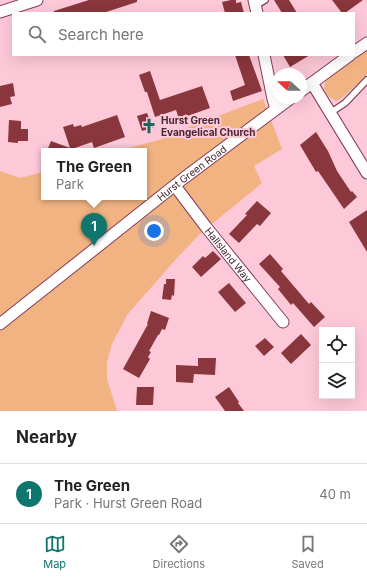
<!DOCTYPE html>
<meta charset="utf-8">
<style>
body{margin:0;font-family:Inter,sans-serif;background:#f6f6f6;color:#222}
.controls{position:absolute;right:12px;bottom:12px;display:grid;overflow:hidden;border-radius:0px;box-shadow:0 4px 16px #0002}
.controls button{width:36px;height:36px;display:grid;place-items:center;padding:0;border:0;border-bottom:1px solid #e0e0e0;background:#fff;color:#222;font:20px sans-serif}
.compass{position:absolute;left:271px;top:68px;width:36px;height:36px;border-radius:50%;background:#fff;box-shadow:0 4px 16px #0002;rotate:291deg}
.you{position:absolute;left:154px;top:231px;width:14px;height:14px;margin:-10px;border:3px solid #fff;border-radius:50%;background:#1a73e8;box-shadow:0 0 0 6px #1a73e833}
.badge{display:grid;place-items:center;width:26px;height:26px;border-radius:50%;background:#0f766e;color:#fff;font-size:13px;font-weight:700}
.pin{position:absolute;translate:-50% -33px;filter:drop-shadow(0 1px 2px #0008)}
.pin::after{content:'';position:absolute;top:21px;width:14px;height:12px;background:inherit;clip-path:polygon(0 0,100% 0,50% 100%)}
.popup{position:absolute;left:41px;top:148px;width:106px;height:52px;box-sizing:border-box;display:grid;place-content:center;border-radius:0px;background:#fff;filter:drop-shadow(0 1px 3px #0005);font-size:13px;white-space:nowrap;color:#767676}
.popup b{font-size:15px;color:#222}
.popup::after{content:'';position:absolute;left:50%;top:100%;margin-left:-8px;border:8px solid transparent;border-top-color:#fff}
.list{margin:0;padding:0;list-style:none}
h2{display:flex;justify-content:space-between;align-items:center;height:52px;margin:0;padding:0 16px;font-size:17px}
h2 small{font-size:13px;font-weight:400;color:#767676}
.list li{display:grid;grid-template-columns:26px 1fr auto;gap:12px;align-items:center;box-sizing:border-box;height:60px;padding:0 16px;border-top:1px solid #e0e0e0}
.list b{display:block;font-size:15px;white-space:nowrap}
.list p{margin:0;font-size:13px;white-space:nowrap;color:#767676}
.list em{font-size:13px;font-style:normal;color:#767676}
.icon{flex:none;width:22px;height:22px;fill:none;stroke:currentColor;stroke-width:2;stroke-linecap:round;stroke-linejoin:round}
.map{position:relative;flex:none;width:367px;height:411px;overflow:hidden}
.search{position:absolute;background:#fff;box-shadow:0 4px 16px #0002;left:12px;right:12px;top:12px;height:44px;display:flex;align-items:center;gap:10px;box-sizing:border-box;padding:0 14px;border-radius:0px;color:#767676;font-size:15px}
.sheet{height:112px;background:#fff}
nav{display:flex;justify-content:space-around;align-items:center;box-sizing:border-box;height:56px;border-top:1px solid #e0e0e0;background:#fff;font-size:11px;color:#767676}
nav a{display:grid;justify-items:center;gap:2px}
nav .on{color:#0f766e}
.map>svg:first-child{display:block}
</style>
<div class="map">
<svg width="367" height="411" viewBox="0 0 367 411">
<rect width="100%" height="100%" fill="#fdc8d8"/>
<path fill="#f2b382" d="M367 50V75L343 97 336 101 328 96 324 89 326 80 333 73Z
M263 99 282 149 254 166 262 183 200 234 177 258 127 315 112 344 107 362V379L117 411H0V171L20 178 44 172V197H144V151H119L162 139 170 134Z"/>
<path fill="#89363c" d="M89 0H137V2L103 13H54V11Z
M231 0H236V3L241 2 244 13H225L222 2Z
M274 0H289L297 13H282Z
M332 0H363L345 13H342Z
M235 55H249L262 91 233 101 230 91 245 85Z
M283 55H310L290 67Z
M150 71 160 100 202 86 210 108 179 119 176 110 155 117 147 92H145L139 75Z
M13 83 15 96 10 97 12 104 0 107V86Z
M147 113 153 128 142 131 137 116Z
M117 115 125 137 94 148 92 142 72 149 76 151H47L51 141 70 148 63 127 73 124 74 127 81 125 82 127Z
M9 120 21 121V129H28V141H18V143L8 142Z
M316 132 328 151 337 171 351 192 352 191 357 197 344 209 318 171 316 172 300 145Z
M257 201 271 213 260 226 257 224 239 243 229 234 247 215 245 214Z
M367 210V252L349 222Z
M213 251 221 259 201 277 192 267 203 256 205 258Z
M270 254 283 269 281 271 309 304 311 302 325 317 314 327 293 303 291 305 278 289 280 287 259 264Z
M166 279H175L174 296 172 295 171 300 162 299 164 284H166Z
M229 283 246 303 235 312 218 292Z
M151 311 169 318 165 330 162 329 159 335H158L149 351 151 352 148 357 150 359 139 378 123 369 148 324H147Z
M301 334 311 345 291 364 281 353Z
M265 338 274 347 264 356 255 346Z
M198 358H216L215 375 194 374 193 383 176 382V365L198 366Z
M137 387H154L153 405H136Z
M229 387 239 402 238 403 244 411H225L215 397Z"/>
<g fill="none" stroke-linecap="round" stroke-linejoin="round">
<defs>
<path id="service" d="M255 6 265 0
M330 113 345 103 367 80"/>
<g id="minor">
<path d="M254 0 257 13"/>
<path d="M0 12 37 0"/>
<path d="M354 52 367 43"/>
<path d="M264 55 273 99 276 109"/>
<path d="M312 83 367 173"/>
<path d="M301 91 350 55"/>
<path id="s1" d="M175 186 206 227 283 322"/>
<path id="s2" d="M0 324 184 178 291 98"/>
</g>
</defs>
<use href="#service" stroke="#863d58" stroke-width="8"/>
<use href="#minor" stroke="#863d58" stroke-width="13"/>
<use href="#service" stroke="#fff" stroke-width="5.5"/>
<use href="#minor" stroke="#fff" stroke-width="11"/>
</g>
<defs>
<symbol id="church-bare" viewBox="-9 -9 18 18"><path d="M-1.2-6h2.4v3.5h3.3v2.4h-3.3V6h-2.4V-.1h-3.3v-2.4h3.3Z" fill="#1f6559" stroke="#fdc8d8" stroke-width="2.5" paint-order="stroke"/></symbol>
</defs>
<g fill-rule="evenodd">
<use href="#church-bare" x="138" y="115" width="22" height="22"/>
</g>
<g text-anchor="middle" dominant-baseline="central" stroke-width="4" stroke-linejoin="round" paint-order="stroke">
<g font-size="10" font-weight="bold" fill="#472631" stroke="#fdc8d8" text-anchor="start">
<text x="161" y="120">Hurst Green<tspan x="161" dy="12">Evangelical Church</tspan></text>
</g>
<g font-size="10" fill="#472631" stroke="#fdc8d8">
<text stroke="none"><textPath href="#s2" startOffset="244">Hurst Green Road</textPath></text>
<text stroke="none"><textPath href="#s1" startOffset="87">Hallsland Way</textPath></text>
</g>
</g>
</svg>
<div class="controls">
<button><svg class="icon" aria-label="locate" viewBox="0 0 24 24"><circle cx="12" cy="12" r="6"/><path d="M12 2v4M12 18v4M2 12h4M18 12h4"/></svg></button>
<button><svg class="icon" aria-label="layers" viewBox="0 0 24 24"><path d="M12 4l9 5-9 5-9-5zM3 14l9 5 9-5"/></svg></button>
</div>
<svg class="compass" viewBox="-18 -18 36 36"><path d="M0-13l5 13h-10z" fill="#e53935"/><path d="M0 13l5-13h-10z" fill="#767676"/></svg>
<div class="you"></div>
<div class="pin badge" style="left:94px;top:246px">1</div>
<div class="popup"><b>The Green</b>Park</div>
<div class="search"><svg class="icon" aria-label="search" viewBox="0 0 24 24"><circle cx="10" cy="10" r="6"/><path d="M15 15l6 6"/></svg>Search here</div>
</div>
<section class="sheet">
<h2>Nearby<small></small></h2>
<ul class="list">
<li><span class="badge">1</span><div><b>The Green</b><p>Park · Hurst Green Road</p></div><em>40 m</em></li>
</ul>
</section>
<nav>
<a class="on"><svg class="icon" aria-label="map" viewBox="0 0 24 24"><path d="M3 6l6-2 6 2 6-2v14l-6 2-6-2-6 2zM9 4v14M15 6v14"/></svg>Map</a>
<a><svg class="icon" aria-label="directions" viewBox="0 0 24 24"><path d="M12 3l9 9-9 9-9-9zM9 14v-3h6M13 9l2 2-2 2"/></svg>Directions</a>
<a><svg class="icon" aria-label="saved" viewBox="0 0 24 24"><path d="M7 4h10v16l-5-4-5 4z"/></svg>Saved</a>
</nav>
